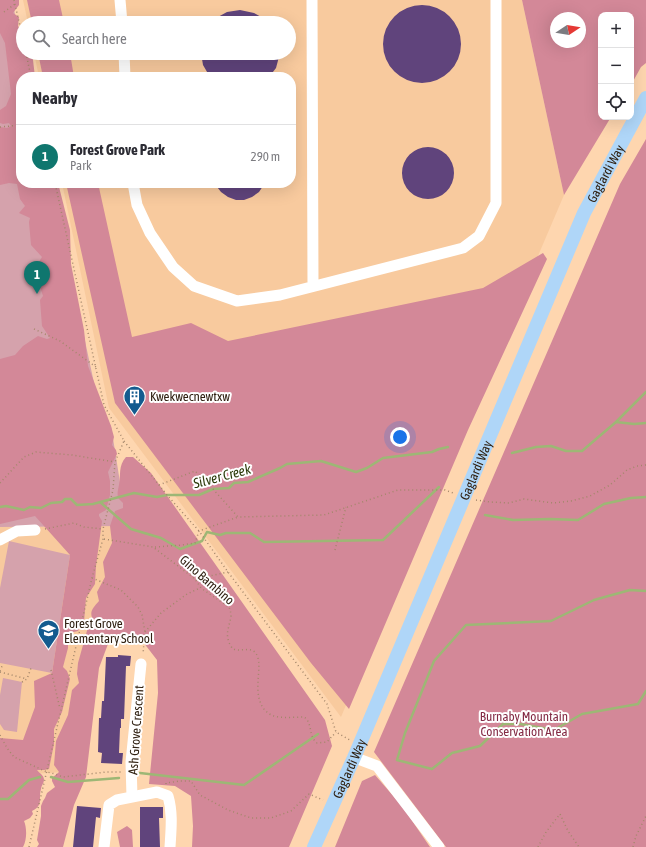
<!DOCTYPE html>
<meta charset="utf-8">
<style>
body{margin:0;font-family:"Asap Condensed",sans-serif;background:#f2f2f3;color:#2b2b33}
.controls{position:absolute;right:12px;top:12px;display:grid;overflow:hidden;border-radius:8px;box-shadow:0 4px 16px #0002}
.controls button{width:36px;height:36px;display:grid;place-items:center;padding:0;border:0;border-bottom:1px solid #e1e1e2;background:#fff;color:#2b2b33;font:20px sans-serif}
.compass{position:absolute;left:550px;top:12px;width:36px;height:36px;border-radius:50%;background:#fff;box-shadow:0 4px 16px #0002;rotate:78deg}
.you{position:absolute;left:400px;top:437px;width:14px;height:14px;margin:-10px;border:3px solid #fff;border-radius:50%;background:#1a73e8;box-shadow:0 0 0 6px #1a73e833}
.badge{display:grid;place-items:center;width:26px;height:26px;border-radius:50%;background:#0f766e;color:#fff;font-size:13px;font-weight:700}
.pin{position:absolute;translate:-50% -33px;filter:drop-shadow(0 1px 2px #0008)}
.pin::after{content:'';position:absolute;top:21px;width:14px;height:12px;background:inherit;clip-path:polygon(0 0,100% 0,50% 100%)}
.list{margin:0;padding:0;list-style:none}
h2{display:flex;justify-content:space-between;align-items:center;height:52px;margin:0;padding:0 16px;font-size:17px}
h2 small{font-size:13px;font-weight:400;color:#7c7c81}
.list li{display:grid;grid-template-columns:26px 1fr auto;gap:12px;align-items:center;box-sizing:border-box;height:64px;padding:0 16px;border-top:1px solid #e1e1e2}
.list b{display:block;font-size:15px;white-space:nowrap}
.list p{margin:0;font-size:13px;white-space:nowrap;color:#7c7c81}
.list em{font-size:13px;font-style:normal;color:#7c7c81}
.icon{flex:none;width:22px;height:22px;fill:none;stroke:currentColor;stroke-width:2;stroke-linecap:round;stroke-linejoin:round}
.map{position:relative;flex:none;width:646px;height:847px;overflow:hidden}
.search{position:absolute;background:#fff;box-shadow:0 4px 16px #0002;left:16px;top:16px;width:280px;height:44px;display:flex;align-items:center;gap:10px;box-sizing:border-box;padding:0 14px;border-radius:22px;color:#7c7c81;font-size:15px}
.panel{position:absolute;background:#fff;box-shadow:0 4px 16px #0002;left:16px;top:72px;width:280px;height:116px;border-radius:16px}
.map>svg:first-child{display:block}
</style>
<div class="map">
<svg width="646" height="847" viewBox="0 0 646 847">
<rect width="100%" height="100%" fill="#fed6af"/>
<path fill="#f8ca9e" d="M23 0H522L564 195 341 717 109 408 62 183H291V77H39L34 53H289V23H28Z
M127 526 64 772 0 776V527Z"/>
<path fill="#d5a2ac" d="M0 0H12L28 77H21V183H51L99 406 111 426 127 526 0 527Z
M9 541 70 555 52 673 0 663V588Z
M3 678 22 682 17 732 4 730 0 724V695Z"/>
<path fill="#d38898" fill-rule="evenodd" d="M0 0H19V5L13 13 19 17 18 26 23 34V53H31L33 60 35 77H21V183H58L70 230 71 264 84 330 88 366 111 426 114 437 112 445 116 450 117 454 108 472 110 481V495L106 510 99 514V516L102 521 96 566 95 584 86 598 84 622 78 631 74 632H71L68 635V648L63 667 67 671 70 679 62 712 54 729V744L49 769 44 770H37C39 773 44 775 44 780 44 783 41 786 41 789 38 799 44 805 32 811L33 814 30 818 24 821C27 828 27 840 23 847H0V738L23 740 35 707 34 681 52 673 70 555 35 516 0 524V359L15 355 23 346 38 336 47 339 50 338 42 326 40 300 43 296 39 283 37 265 42 257 31 245 29 222 30 218 19 213 25 206 20 199 17 184 9 183 0 185V127L7 128 11 126 9 123 3 124 0 123V110L6 106 11 94 5 43 0 33Z
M27 0H59L64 23H32Z
M522 0H646V63L641 67 631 85V15H601V117H611L564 195ZM556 18H580V42H556Z
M38 53H70L74 77H43Z
M646 139V847H446L374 752 620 184Z
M66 183H98L132 337 191 323 228 341 483 288 543 253 547 259 468 430 349 709 311 663 115 403Z
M126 457H133L151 473 325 720 332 746 289 847H192L193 826 191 796 175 786 149 784 158 693 157 660 140 638 122 641 108 644 99 668 86 777 74 805 63 847H37L39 844 37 840 41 816V806L43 801 45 798 47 793 55 787 52 781V778L59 772 54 765 56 741 68 715 72 690 79 683 77 674 78 663 88 627 93 623 94 621C88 612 93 608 99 601L97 592 105 577 103 562 112 543 110 526 115 511 123 508V503L118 498C117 493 118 490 119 485 121 474 118 466 126 457Z
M375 775 402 806 430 847H335L362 781Z
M127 826 132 830 133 847H120L117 832Z"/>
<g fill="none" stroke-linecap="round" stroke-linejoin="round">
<path stroke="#9db775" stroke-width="2.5" d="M616 422 646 392
M512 453 536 447 551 446 566 451H582L616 422 634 424 646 423
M100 502 131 529 161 538 180 549 202 541 207 532 220 535 226 533H250L264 542 383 540 439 487
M0 507 6 506 24 510 30 507 41 508 51 503 62 502 65 499H71L77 505 93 504 134 493 157 497 167 495H199L213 489 229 488 234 483 248 482 280 468 287 464 321 461 356 472 367 468 383 458 432 452 439 449 448 447
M485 515 513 520 550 519 578 520 604 504 631 498 646 497
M646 591 630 590 594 600 551 621 466 625 434 661 405 733 397 760 432 769 452 753 480 746 503 724H520L554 730 582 714 638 704 646 691
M140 773 244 785 318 734
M51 777 68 782 119 778
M0 799H8L29 780 40 777"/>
</g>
<path fill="#60447c" d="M383 44a39 39 0 1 1 78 0a39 39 0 1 1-78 0Z
M240 10 254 13 272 23H207L227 12Z
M201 53H280L276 68 269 77H210L203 65Z
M402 173a26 26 0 1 1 52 0a26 26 0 1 1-52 0Z
M214 183H265L259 192 252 197 244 200H236L228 197 221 192Z
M118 655 131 656 130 666H126L124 719H121V728H120L119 753H123L122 764 101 763 102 753 98 752 99 718H101L102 701H104L106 657H118Z
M77 806 101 808 100 818 96 817 93 847H73Z
M140 807H163V818H159L160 847H140Z"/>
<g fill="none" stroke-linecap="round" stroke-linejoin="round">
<path stroke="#a4876b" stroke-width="1.5" stroke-dasharray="1 3" stroke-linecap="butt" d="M14 0 23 39
M4 12 15 4
M26 53 31 77
M0 127 21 125
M34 329 60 341 96 367
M124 441 167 495 199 531 228 572 327 704 336 732 350 740
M0 483 24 457 36 452 72 455 115 462
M159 485 195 471 213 489 238 517 324 515 398 490H445L453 493
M476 500 490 502 509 503 524 499 553 503 571 501 590 496 610 485 627 470 637 466 646 465
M45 529 74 523 84 527 103 529
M104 539 153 547 195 579 201 588 229 607C230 610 231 612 231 616 230 625 225 633 229 642 229 643 232 648 232 648 239 654 254 643 258 658 260 666 258 675 258 683 257 698 261 715 279 717 287 718 296 717 304 717 313 723 308 736 317 743L327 742 336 732
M155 547 182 545 195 543 199 531 238 517
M335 550 346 507
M92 578 121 590 138 607 142 615 145 632 143 654
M196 579 228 572
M145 632 161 613 187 594 200 588
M51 670 60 709
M0 671 3 664
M0 672 27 679
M22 682 27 679 31 668
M0 735 7 748 14 757 47 772 55 774 63 777 106 772H121
M166 784V783L180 781H191L200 795 228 810 251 818H271L291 811 309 794 323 800
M29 847 92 578 103 539V529L113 490 115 462 124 441 104 405 55 183
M538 847 546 832 560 814 568 831 579 847
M633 847 636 836 646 816"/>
<path stroke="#fff" stroke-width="11" d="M120 0 122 23
M312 0 313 286
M124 53 125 77
M133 183 137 205 150 233 173 267 194 286 237 301 280 295 463 248 479 236 496 203V0
M0 540 17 531 35 530
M353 757 377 766 439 847
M132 797 131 762 141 664
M104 847 109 805 117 800 157 792 168 796C173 813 171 830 170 847"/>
<path stroke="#afd6f8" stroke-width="14" id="s1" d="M314 847 356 753 584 213 646 98"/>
</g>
<defs>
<symbol id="building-pin" viewBox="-11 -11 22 30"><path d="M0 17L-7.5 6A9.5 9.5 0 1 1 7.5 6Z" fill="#135b8f" stroke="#fff"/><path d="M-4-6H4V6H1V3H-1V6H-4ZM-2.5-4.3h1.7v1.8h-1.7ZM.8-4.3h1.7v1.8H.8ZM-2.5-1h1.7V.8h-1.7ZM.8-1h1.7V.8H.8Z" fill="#fff"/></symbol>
<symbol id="school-pin" viewBox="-11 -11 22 30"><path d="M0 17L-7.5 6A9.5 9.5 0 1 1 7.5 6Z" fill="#135b8f" stroke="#fff"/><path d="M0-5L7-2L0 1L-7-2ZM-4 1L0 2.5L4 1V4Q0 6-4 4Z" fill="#fff"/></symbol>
</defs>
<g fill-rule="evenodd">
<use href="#building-pin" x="122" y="384" width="25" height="34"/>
<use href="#school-pin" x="36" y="618" width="25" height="34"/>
</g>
<g text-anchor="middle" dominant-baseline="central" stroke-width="4" stroke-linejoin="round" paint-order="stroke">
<g font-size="13" fill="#302112" stroke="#fff">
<text stroke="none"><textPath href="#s1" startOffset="734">Gaglardi Way</textPath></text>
<text stroke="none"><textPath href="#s1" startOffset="410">Gaglardi Way</textPath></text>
<text transform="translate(207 580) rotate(41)">Gino Bambino</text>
<text transform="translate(136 730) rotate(-86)">Ash Grove Crescent</text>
<text stroke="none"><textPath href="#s1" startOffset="86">Gaglardi Way</textPath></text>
</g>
<g font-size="13" fill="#302112" stroke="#fff" text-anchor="start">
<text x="150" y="396">Kwekwecnewtxw</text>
<text x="64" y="623">Forest Grove<tspan x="64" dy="15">Elementary School</tspan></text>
</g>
<g font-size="13" fill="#842b45" stroke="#fff">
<text x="524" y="716">Burnaby Mountain<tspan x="524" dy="15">Conservation Area</tspan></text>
</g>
<g font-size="14" font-style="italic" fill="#2b3a09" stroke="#fff">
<text transform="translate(222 476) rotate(-15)">Silver Creek</text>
</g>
</g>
</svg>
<div class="controls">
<button>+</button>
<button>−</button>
<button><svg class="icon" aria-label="locate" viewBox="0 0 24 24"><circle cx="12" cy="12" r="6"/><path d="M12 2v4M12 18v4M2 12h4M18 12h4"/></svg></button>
</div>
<svg class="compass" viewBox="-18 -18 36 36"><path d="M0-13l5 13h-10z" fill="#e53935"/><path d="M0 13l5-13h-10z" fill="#7c7c81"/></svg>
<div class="you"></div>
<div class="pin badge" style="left:37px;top:294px">1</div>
<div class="search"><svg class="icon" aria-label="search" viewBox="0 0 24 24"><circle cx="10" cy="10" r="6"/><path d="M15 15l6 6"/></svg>Search here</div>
<section class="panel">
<h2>Nearby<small></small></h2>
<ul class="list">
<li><span class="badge">1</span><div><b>Forest Grove Park</b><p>Park</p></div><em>290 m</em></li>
</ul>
</section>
</div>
